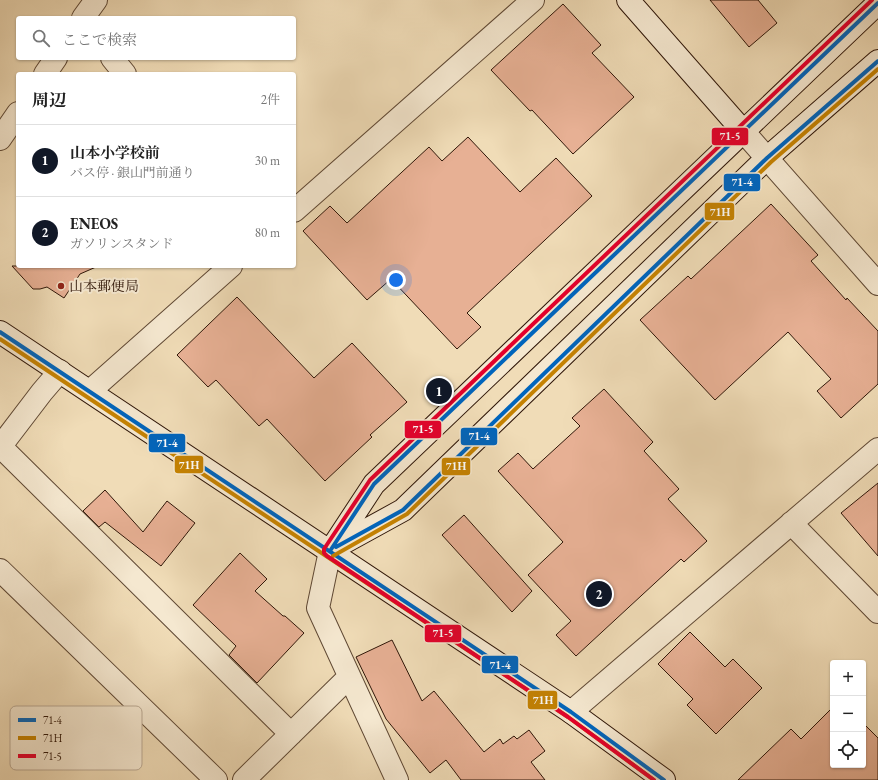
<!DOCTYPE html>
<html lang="ja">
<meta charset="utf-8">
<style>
body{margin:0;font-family:"EB Garamond","Noto Serif JP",serif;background:#f6f6f6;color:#222}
.controls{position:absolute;right:12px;bottom:12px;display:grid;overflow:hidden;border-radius:4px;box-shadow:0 1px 3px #0004}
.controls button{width:36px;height:36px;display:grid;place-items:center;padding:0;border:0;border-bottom:1px solid #e0e0e0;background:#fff;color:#222;font:20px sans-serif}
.you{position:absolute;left:396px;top:280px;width:14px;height:14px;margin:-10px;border:3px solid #fff;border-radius:50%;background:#1a73e8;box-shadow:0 0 0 6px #1a73e833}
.badge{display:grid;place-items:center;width:26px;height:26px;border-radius:50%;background:#111827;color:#fff;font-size:13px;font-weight:700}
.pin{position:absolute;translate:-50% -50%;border:2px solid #fff;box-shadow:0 1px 4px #0006}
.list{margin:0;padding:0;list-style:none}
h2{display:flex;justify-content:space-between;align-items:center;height:52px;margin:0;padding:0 16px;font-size:17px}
h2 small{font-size:13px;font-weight:400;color:#767676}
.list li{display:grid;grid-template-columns:26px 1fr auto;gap:12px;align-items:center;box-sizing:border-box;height:72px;padding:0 16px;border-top:1px solid #e0e0e0}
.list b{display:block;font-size:15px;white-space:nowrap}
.list p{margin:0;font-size:13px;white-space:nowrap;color:#767676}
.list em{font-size:13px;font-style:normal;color:#767676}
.icon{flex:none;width:22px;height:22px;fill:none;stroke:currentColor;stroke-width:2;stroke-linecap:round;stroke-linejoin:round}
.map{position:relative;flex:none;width:878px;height:780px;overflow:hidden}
.search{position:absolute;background:#fff;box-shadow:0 1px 3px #0004;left:16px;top:16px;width:280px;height:44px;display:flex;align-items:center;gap:10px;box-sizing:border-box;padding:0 14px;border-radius:4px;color:#767676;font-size:15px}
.panel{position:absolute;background:#fff;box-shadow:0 1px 3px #0004;left:16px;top:72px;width:280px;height:196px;border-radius:4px}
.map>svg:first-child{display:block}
</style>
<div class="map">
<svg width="878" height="780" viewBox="0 0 878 780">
<rect width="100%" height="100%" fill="#f0dcb7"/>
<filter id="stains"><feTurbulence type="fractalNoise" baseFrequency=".005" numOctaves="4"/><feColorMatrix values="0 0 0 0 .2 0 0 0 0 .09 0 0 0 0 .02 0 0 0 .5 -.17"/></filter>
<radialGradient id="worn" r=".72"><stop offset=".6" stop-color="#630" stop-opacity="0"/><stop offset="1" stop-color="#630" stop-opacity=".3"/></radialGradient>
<path fill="#e7b094" stroke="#2f1608" d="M710 0H758L777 23 749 47Z
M563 4 601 45 592 53 634 97 573 154 532 110 530 111 491 70Z
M468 137 520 192 556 158 592 196 467 313 481 327 457 349 391 279 367 300 303 231 330 206 347 223 429 147 442 161Z
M771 204 818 255 811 261 846 300 847 298 878 331V384L841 418 817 391 831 379 788 332 715 400 640 320 688 276 691 279Z
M12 266H96V267L80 274 64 298 47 287 40 289H33Z
M237 297 314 378 352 343 407 402 370 435 372 437 325 481 267 419 259 426 216 380 208 387 177 355Z
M604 389 653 442 644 451 679 489 668 499 707 541 684 562 681 559 576 656 556 635 571 621 528 575 563 542 498 471 518 453 533 469 580 426 572 418Z
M878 483V556L841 513Z
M105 490 143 532 167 501 195 523 161 566 105 522 99 527 83 511Z
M464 515 532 591 512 612 442 535Z
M240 553 267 579 255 591 283 616H285L304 633 257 683 229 655 236 646 193 605Z
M690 632 725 667 733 659 762 688 716 734 687 705 693 699 658 664Z
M392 640 422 701 434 691 484 752 500 739 503 744 514 736 517 739 529 730 545 751 531 762 545 780H461L446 760 430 773 386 719 356 657Z
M833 707V765H863V723L878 738V780H738L791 729 801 739Z"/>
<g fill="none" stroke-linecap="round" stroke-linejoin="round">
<defs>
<path id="street" d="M83 18 96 0
M112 58 125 74
M45 74 56 58
M743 131 878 284
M0 139 18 113
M294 211 533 0
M90 391 231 266
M0 446 291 734
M0 447 42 392 60 371
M791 523 878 612
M330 551 318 608 397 780
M0 570 216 780
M571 712 878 449
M244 780 349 677"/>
<path id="secondary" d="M628 0 743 131
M0 332 571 712 664 780
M332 549 403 510 767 158 878 61
M330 551 374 484 878 3"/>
</defs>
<use href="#street" stroke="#5f4834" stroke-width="24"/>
<use href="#secondary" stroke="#2f1608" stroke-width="24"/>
<use href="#street" stroke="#f5e8d0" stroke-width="22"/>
<use href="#secondary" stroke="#f5e8d0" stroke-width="22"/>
<defs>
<path id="bus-1" d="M0 332 571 712 664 780
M336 547 403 510 767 158 878 61
M330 551 374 484 878 3"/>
<path id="bus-2" d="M0 339 568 717 654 780
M333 556 407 514 771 162 878 69"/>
<path id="bus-3" d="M654 780 568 717 327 556 324 553V549L370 480 872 0"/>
</defs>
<use href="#bus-1" stroke="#f5e8d0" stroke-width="7"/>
<use href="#bus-2" stroke="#f5e8d0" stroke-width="7"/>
<use href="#bus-3" stroke="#f5e8d0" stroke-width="7"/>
<use href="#bus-1" stroke="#0065bd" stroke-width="4"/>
<use href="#bus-2" stroke="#c58202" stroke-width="4"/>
<use href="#bus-3" stroke="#e4002b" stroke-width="4"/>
</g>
<circle fill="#8f2418" stroke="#f5e8d0" stroke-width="1.5" cx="61" cy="286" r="4"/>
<g text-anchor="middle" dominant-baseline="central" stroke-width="4" stroke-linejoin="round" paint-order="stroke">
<g font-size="14" fill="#2f1608" stroke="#f5e8d0" text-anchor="start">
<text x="69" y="286">山本郵便局</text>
</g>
</g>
<rect x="10" y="706" width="132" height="64" rx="6" fill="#f5e8d0" stroke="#baa994" stroke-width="1"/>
<rect x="18" y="718" width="18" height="4" fill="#0065bd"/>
<rect x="18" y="736" width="18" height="4" fill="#c58202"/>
<rect x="18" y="754" width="18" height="4" fill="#e4002b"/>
<g font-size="11" fill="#2f1608">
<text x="43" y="724">71-4</text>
<text x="43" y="742">71H</text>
<text x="43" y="760">71-5</text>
</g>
<g stroke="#f5e8d0" stroke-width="1.5">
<rect x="711" y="127" width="38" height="19" rx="4" fill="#e4002b"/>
<rect x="723" y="173" width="38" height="19" rx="4" fill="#0065bd"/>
<rect x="704" y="202" width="31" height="19" rx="4" fill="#c58202"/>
<rect x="404" y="420" width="38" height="19" rx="4" fill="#e4002b"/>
<rect x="460" y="427" width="38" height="19" rx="4" fill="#0065bd"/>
<rect x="148" y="433" width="38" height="20" rx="4" fill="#0065bd"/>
<rect x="174" y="455" width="30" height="19" rx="4" fill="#c58202"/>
<rect x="441" y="457" width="30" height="19" rx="4" fill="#c58202"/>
<rect x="424" y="624" width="38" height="19" rx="4" fill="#e4002b"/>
<rect x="481" y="655" width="38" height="19" rx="4" fill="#0065bd"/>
<rect x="527" y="690" width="31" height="20" rx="4" fill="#c58202"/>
</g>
<g font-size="11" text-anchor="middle" font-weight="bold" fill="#fff">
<text x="730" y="140">71-5</text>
<text x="742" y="186">71-4</text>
<text x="720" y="216">71H</text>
<text x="423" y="433">71-5</text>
<text x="479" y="440">71-4</text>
<text x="167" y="447">71-4</text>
<text x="189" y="469">71H</text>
<text x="456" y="470">71H</text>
<text x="443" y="637">71-5</text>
<text x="500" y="669">71-4</text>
<text x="543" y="704">71H</text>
</g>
<rect width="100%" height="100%" filter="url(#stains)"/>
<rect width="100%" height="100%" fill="url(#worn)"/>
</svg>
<div class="controls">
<button>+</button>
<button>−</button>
<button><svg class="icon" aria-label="locate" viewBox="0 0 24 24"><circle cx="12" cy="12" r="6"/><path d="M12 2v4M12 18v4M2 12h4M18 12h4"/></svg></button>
</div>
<div class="you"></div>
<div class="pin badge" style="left:439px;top:391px">1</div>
<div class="pin badge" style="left:599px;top:594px">2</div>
<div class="search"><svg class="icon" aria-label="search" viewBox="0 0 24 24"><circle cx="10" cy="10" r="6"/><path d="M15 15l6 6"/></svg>ここで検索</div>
<section class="panel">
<h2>周辺<small>2件</small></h2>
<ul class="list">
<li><span class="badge">1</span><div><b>山本小学校前</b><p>バス停 · 銀山門前通り</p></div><em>30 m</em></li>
<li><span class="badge">2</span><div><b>ENEOS</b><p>ガソリンスタンド</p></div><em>80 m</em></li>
</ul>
</section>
</div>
